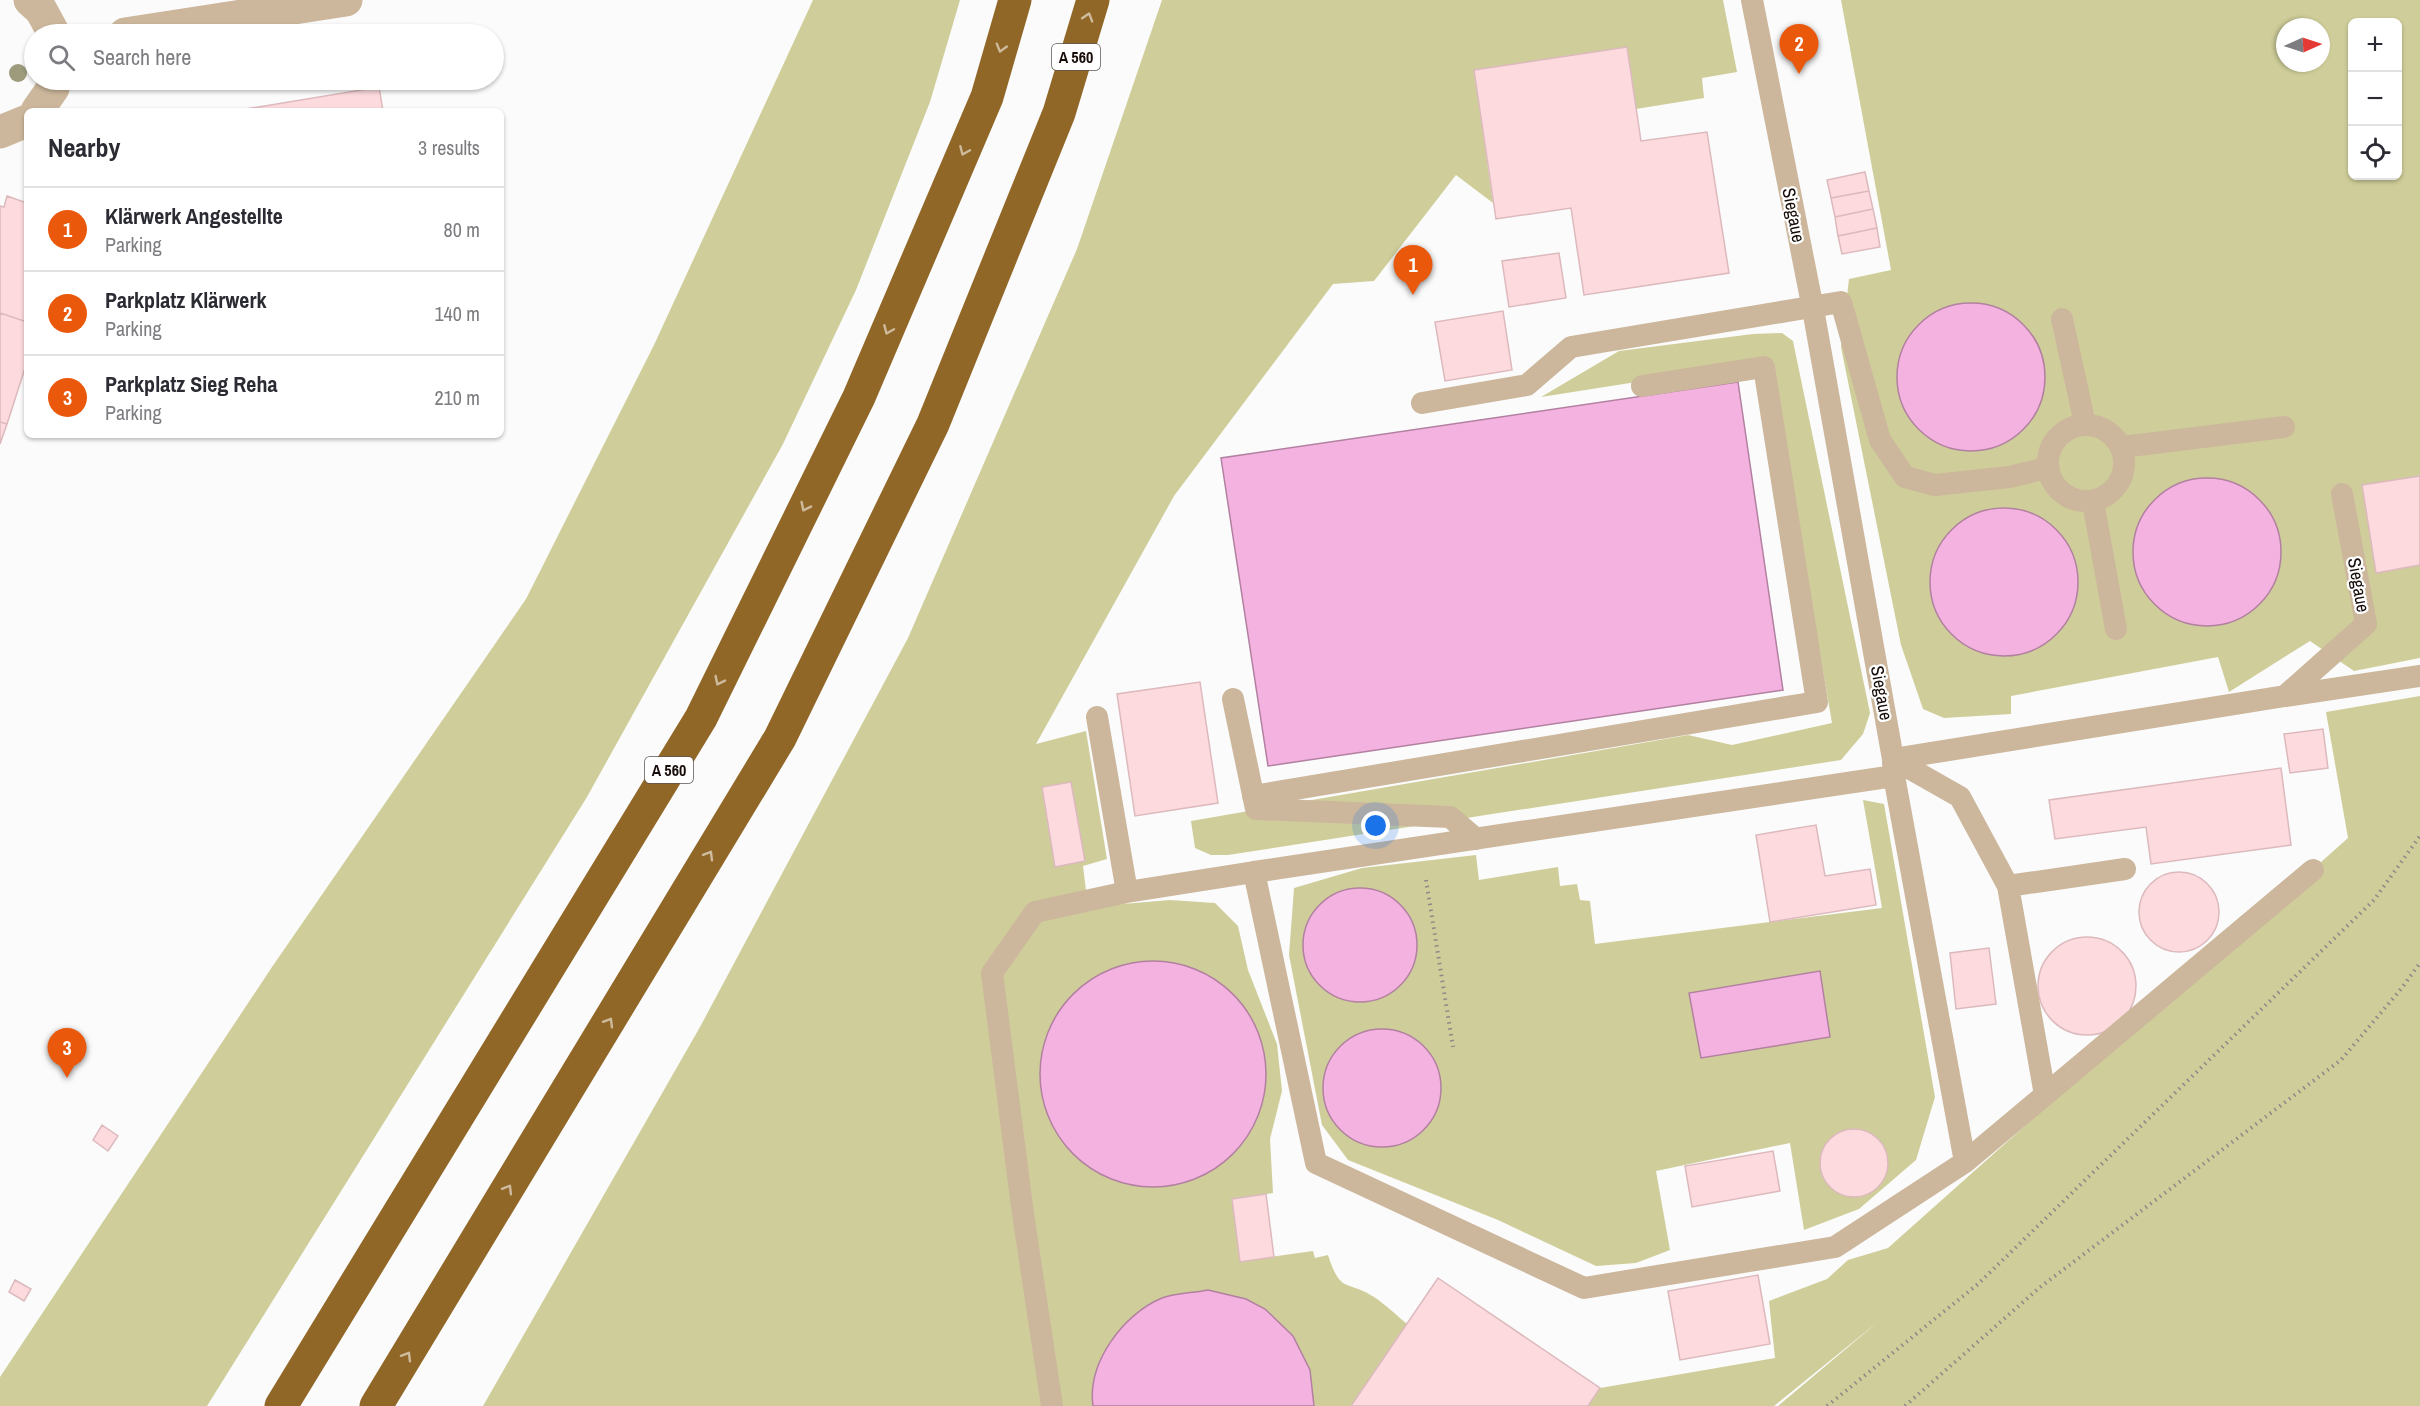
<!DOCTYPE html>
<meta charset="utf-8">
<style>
body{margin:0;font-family:"Archivo Narrow",sans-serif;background:#f7f7f7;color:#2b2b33}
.controls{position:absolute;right:18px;top:18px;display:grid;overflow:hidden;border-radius:9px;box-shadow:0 2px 4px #0004}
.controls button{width:54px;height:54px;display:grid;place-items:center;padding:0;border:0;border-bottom:2px solid #e1e1e2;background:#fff;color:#2b2b33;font:30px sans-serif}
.compass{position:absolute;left:2276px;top:18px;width:54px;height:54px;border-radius:50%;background:#fff;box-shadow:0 2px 4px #0004;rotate:87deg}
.you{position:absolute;left:1376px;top:826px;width:21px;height:21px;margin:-15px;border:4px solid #fff;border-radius:50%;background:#1a73e8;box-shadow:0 0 0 9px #1a73e833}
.badge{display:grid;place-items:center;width:39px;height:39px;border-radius:50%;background:#ea580c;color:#fff;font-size:20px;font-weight:700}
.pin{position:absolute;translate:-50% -50px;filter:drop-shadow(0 2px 3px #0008)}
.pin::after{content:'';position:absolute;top:32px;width:21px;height:18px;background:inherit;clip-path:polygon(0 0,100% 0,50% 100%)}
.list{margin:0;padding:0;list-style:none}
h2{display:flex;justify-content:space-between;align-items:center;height:78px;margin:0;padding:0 24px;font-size:26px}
h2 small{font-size:20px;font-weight:400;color:#7c7c81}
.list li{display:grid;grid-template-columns:39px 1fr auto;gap:18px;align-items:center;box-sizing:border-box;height:84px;padding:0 24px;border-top:2px solid #e1e1e2}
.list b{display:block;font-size:22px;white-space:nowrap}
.list p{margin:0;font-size:20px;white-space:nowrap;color:#7c7c81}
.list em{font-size:20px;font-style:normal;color:#7c7c81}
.icon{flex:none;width:33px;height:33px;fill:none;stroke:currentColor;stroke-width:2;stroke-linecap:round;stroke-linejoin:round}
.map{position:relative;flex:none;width:2420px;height:1406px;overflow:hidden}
.search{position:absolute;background:#fff;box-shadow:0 2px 4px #0004;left:24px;top:24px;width:480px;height:66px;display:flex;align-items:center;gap:15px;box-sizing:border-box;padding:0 21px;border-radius:33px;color:#7c7c81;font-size:22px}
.panel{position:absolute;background:#fff;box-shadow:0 2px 4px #0004;left:24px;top:108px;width:480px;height:330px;border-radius:9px}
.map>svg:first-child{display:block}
</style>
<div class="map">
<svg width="2420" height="1406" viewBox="0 0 2420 1406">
<rect width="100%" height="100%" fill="#fbfbfb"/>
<path fill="#cfce9a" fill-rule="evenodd" d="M813 0H960L930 102 856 290 783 444 587 797 207 1406H0V1377L272 967 526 599 654 345Z
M1162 0H1723L1737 72 1702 78 1704 98 1636 109 1627 47 1474 70 1493 203 1456 175 1374 281 1333 284 1174 496 1036 744 1086 731 1107 859 1083 866 1088 907 1170 900 1215 903 1238 926 1248 970 1277 1044 1282 1091 1270 1139 1273 1193 1232 1199 1240 1261 1313 1251 1315 1258 1328 1255C1341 1295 1346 1279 1374 1297 1385 1304 1396 1315 1407 1324L1351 1406H483L700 1027 908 638 1077 249Z
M1841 0H2420V658L2354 671 2310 641 2229 692 2218 657 2011 696V714L1944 718 1923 709 1901 645 1841 347 1849 279 1891 270ZM2352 22H2398V176H2352ZM2285 27H2321V63H2285Z
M1782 333 1793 341 1870 713 1863 734 1841 760 1228 855H1211L1195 848 1191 821 1688 735 1732 745 1832 723 1770 361 1541 397 1619 351 1753 334Z
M2420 696V1406H1778L1879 1321 1774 1406H1588L1600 1388 1775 1358 1769 1301 1827 1279 1848 1260 1888 1248 2348 838 2326 712Z
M1863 800 1884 804 1935 1097 1916 1160 1859 1209 1804 1230 1790 1143 1656 1171 1670 1250 1636 1263 1596 1266 1498 1220 1348 1160 1322 1125 1289 955 1294 888 1362 868 1476 855 1479 880 1558 867 1560 886 1577 884 1580 900 1590 901 1595 944 1882 908Z"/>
<path fill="#f4b2e1" stroke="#b280a0" stroke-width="1.5" d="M1897 377a74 74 0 1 1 148 0a74 74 0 1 1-148 0Z
M1738 382 1783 690 1268 766 1221 458Z
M2133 552a74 74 0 1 1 148 0a74 74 0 1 1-148 0Z
M1930 582a74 74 0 1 1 148 0a74 74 0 1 1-148 0Z
M1303 945a57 57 0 1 1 114 0a57 57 0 1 1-114 0Z
M1040 1074a113 113 0 1 1 226 0a113 113 0 1 1-226 0Z
M1820 971 1830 1037 1701 1058 1689 993Z
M1323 1088a59 59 0 1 1 118 0a59 59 0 1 1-118 0Z
M1208 1290 1246 1299 1265 1309 1293 1336 1310 1370 1314 1406H1093C1087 1363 1123 1314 1162 1298 1175 1293 1194 1293 1208 1290Z"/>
<path fill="#fcdade" stroke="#dcb9bd" stroke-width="1.5" d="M1627 47 1641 141 1707 132 1729 273 1584 295 1571 208 1496 219 1474 70Z
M379 87 383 111H234Z
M1865 172 1869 191 1831 198 1827 180Z
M1869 191 1873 209 1835 217 1831 198Z
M7 196 27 203V322L0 313V206L4 207Z
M1873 209 1877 228 1838 236 1835 217Z
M1877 228 1880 247 1842 254 1838 236Z
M1559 253 1566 298 1509 307 1502 261Z
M1503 311 1512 370 1445 381 1435 322Z
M0 313 27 322V362L7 424 0 422Z
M0 422 7 424 0 444Z
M2420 476V565L2376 573 2362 485Z
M1200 682 1218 803 1135 816 1117 694Z
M2323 729 2328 768 2290 773 2284 734Z
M2281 768 2291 845 2151 864 2146 827 2055 839 2049 800Z
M1071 782 1085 861 1055 867 1042 787Z
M1816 825 1825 876 1870 869 1876 905 1770 922 1756 835Z
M2139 912a40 40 0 1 1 80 0a40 40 0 1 1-80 0Z
M2038 986a49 49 0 1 1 98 0a49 49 0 1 1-98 0Z
M1989 948 1996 1004 1956 1009 1950 953Z
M102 1125 118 1136 108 1151 93 1140Z
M1820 1163a34 34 0 1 1 68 0a34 34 0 1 1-68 0Z
M1773 1151 1780 1191 1692 1207 1685 1166Z
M1266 1194 1274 1257 1240 1262 1232 1199Z
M1758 1275 1770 1344 1680 1360 1668 1291Z
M1438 1278 1600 1388 1588 1406H1351Z
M15 1280 31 1289 24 1301 9 1292Z"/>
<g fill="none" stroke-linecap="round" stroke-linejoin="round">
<path stroke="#8e8987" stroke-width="4" stroke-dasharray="1.5 4.5" stroke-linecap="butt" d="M1426 880 1453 1047
M1827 1406 1978 1284 2374 900 2420 836
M1905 1406 2039 1288 2341 1060 2401 989 2420 963"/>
<path stroke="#ccb79c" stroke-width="22" d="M1752 0 1813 309 1893 759 2285 696 2366 624 2342 494
M2062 319 2085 424
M1422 403 1527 385 1571 347 1841 302 1880 440 1905 477 1935 485 2009 477 2047 468
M2048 463a38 38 0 1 1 76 0a38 38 0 1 1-76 0Z
M2122 447 2284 427
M2093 502 2116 629
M2285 696 2420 676
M1233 699 1256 809 1450 817 1476 839
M1097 717 1127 892
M1893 759 1960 797 2008 886 2045 1095
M1893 762 1894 776 1965 1162
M1894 776 1254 872 1316 1163 1584 1288 1835 1247 1965 1162 2313 870
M1253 796 1817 702 1764 367 1642 386
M2008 886 2125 869
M1052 1406 1023 1214 992 973 1035 912 1127 892 1254 872"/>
<path stroke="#ccb79c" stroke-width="33" d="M30 0 41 10 54 34
M125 34 346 0
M37 111 53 88 55 80
M0 132 27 121"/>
<path stroke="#916727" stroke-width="33" d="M281 1406 701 718 859 397 987 97 1015 0
M376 1406 780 738 933 424 1059 113 1093 0"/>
</g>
<circle fill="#9d9b7c" cx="18" cy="73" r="9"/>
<defs><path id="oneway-chevron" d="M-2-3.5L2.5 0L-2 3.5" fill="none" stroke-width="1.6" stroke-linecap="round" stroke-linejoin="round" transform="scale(1.5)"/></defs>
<g stroke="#cebb9e">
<use href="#oneway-chevron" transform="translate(1088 17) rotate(-73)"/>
<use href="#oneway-chevron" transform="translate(1001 48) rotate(106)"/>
<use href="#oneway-chevron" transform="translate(964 151) rotate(113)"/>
<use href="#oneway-chevron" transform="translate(888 330) rotate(113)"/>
<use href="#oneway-chevron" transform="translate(805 507) rotate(116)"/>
<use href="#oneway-chevron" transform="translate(719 681) rotate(116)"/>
<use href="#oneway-chevron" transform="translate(709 855) rotate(-59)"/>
<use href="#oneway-chevron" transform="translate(609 1022) rotate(-59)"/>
<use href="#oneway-chevron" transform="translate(508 1189) rotate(-59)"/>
<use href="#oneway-chevron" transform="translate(407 1356) rotate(-59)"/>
</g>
<g text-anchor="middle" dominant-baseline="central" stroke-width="4.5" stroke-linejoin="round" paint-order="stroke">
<g fill="#fff" stroke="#5d5653" stroke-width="1.5">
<rect x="1052" y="44" width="48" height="26" rx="4.5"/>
<rect x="645" y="757" width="48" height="26" rx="4.5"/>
</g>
<g font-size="16" font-weight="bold" fill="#180d09">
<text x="1076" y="57">A 560</text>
<text x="669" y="770">A 560</text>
</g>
<g font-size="18" fill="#180d09" stroke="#fff">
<text transform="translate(1794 215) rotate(79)">Siegaue</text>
<text transform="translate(2359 585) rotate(80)">Siegaue</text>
<text transform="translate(1882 693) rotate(80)">Siegaue</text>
</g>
</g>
</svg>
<div class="controls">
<button>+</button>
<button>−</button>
<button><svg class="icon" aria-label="locate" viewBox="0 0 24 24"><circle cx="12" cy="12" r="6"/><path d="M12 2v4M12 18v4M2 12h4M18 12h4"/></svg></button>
</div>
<svg class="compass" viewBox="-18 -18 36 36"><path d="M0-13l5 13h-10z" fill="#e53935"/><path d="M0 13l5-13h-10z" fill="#7c7c81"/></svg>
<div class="you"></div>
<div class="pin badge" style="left:1413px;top:295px">1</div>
<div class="pin badge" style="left:1799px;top:74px">2</div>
<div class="pin badge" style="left:67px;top:1078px">3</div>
<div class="search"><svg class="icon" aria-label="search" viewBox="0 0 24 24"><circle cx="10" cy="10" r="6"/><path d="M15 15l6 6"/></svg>Search here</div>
<section class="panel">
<h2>Nearby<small>3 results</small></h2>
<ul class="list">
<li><span class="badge">1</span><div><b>Klärwerk Angestellte</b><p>Parking</p></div><em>80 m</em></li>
<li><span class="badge">2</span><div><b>Parkplatz Klärwerk</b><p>Parking</p></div><em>140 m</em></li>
<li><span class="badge">3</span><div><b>Parkplatz Sieg Reha</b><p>Parking</p></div><em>210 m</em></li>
</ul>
</section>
</div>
